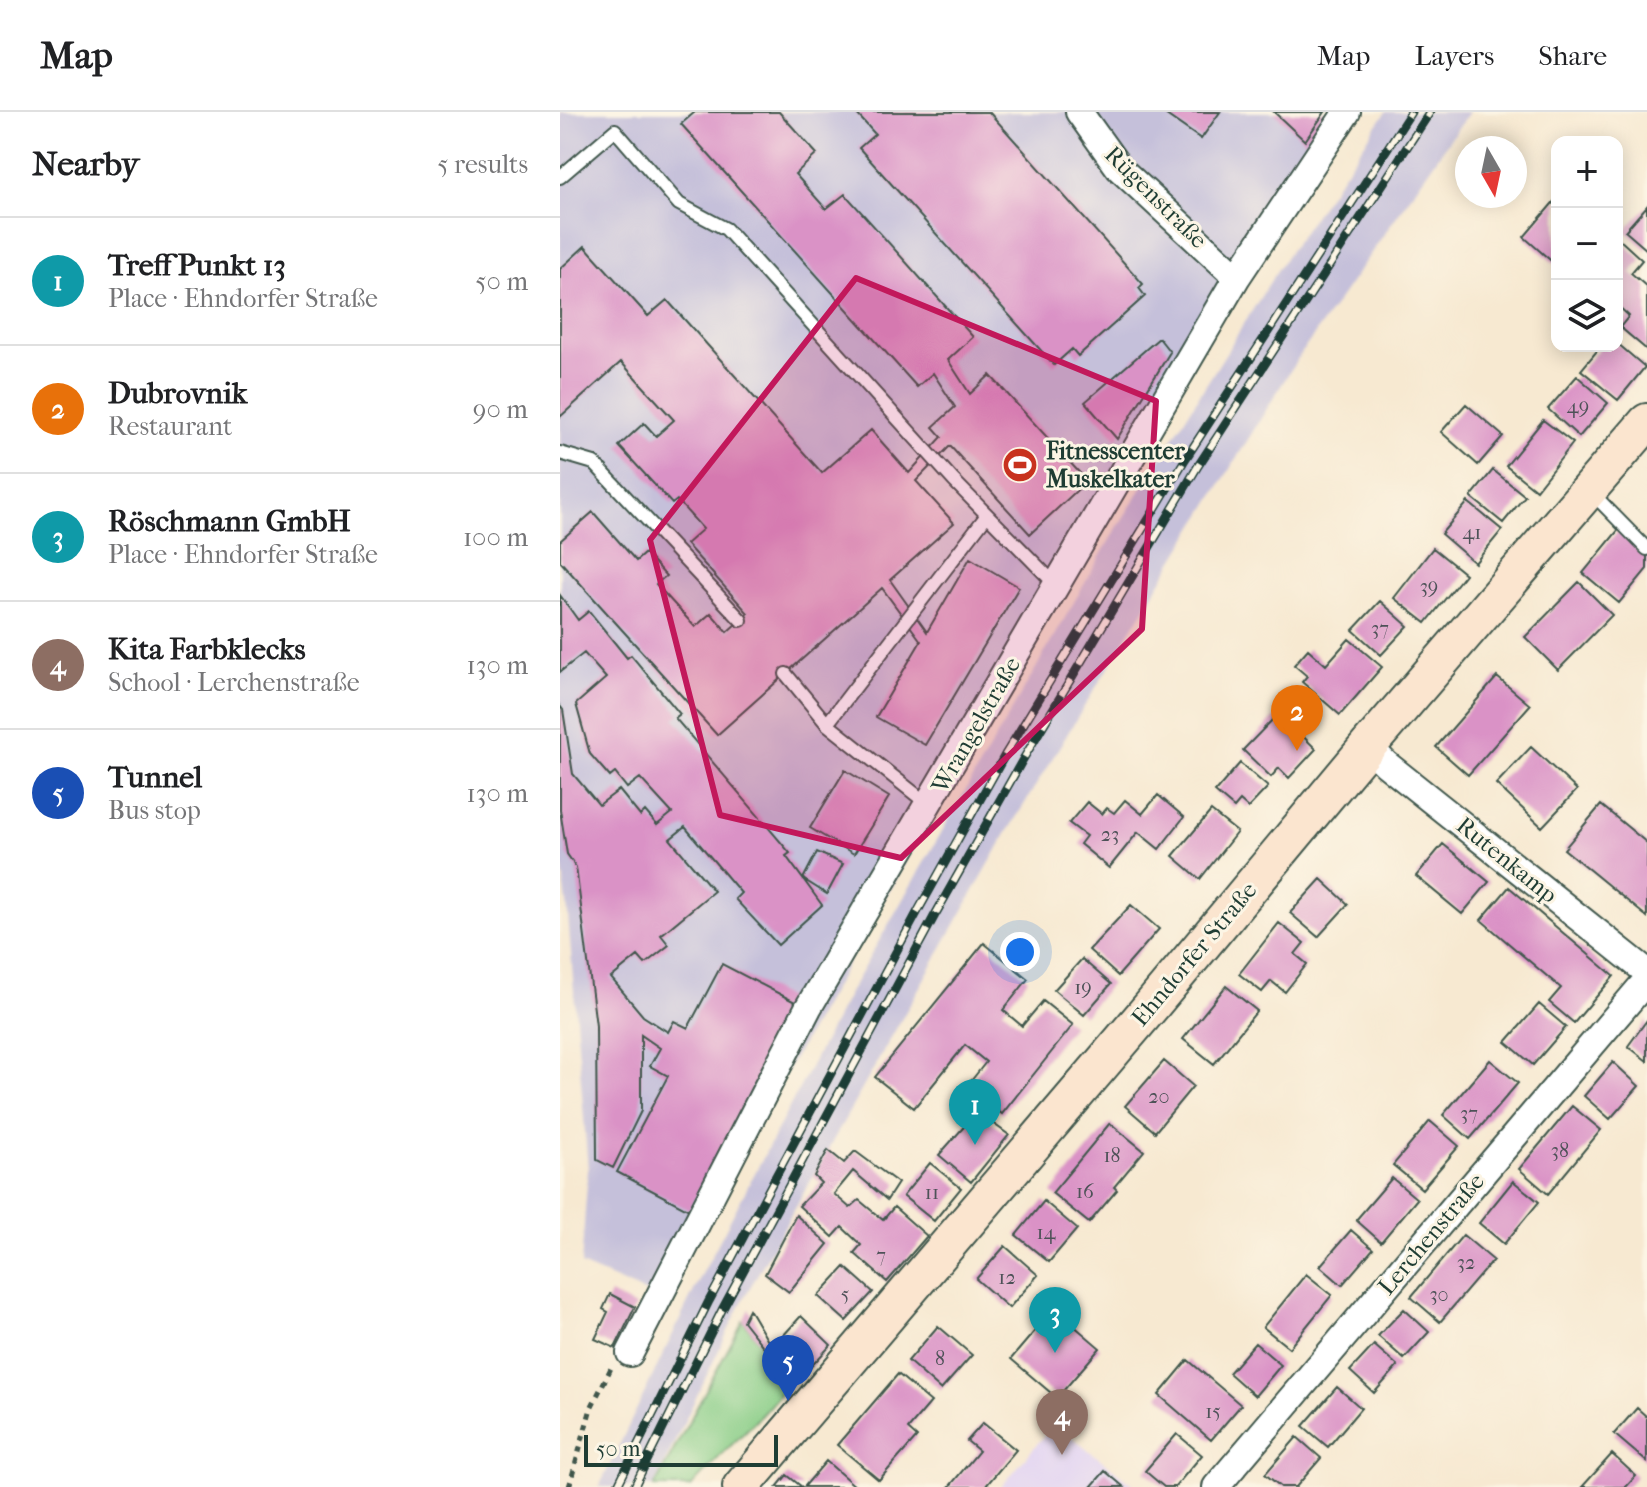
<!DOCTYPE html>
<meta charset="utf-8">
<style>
body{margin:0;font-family:"IM FELL French Canon",serif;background:#f6f6f6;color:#202124}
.controls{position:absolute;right:24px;top:24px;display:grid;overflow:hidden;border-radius:16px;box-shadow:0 4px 20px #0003}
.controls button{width:72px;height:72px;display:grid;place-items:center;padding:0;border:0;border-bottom:2px solid #e0e0e0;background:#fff;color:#202124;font:40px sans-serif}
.compass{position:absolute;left:895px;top:24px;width:72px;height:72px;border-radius:50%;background:#fff;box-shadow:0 4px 20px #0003;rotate:171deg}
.scale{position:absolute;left:24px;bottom:20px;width:194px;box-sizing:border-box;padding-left:8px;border:4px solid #1f3d34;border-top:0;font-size:22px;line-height:28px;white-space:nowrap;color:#1f3d34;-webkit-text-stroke:6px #fcf5e5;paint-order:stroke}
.you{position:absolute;left:460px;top:840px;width:28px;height:28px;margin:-20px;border:6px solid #fff;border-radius:50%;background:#1a73e8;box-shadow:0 0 0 12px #1a73e833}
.badge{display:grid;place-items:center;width:52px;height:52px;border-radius:50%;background:#ea580c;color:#fff;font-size:26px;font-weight:700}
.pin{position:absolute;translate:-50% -66px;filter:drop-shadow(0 2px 4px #0008)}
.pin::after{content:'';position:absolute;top:42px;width:28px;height:24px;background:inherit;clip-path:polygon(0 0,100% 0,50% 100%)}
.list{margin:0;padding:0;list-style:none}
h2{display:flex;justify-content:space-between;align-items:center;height:104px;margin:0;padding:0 32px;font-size:34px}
h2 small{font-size:26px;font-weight:400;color:#757577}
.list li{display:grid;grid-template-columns:52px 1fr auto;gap:24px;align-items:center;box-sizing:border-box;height:128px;padding:0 32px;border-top:2px solid #e0e0e0}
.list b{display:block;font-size:30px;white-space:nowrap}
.list p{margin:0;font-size:26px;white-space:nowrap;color:#757577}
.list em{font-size:26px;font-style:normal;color:#757577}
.icon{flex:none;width:44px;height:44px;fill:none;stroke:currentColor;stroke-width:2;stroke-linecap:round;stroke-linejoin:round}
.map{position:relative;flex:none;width:1087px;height:1375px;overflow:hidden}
header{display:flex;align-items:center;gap:48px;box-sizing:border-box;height:112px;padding:0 40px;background:#fff;border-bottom:2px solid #e0e0e0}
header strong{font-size:38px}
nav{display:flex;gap:44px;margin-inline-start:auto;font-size:28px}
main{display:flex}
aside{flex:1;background:#fff}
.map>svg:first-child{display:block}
</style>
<header>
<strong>Map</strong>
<nav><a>Map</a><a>Layers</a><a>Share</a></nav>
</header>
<main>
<aside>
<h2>Nearby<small>5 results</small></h2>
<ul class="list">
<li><span class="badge" style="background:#0f9aa8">1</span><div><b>Treff Punkt 13</b><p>Place · Ehndorfer Straße</p></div><em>50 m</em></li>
<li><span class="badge" style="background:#e8710a">2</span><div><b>Dubrovnik</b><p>Restaurant</p></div><em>90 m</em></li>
<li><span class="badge" style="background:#0f9aa8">3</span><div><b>Röschmann GmbH</b><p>Place · Ehndorfer Straße</p></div><em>100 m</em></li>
<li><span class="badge" style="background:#8d6e63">4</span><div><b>Kita Farbklecks</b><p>School · Lerchenstraße</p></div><em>130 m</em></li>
<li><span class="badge" style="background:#1a4fb4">5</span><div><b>Tunnel</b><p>Bus stop</p></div><em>130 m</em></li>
</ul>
</aside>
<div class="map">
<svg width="1087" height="1375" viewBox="0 0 1087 1375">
<rect width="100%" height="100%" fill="#fcf5e5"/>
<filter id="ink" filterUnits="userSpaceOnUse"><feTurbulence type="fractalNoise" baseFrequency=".0125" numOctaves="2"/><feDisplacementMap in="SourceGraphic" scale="16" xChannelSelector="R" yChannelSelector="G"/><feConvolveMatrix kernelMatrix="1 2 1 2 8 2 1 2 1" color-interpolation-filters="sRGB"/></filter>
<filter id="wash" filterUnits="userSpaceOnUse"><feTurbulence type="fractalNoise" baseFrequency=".006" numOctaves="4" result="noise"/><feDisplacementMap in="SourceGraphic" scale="32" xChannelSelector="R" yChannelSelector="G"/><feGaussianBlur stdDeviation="1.8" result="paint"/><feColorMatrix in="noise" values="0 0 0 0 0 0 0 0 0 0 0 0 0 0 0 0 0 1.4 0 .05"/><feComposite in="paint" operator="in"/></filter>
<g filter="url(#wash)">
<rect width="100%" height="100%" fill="#f7e9d1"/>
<path fill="#e2d4f3" d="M494 1312 577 1375H441Z"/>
<path fill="#c5c0da" d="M0 0H787L677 165 98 1186 21 1153 28 1058 7 791 0 739Z
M826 0H909L738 246 446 722 183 1188 93 1375H39L141 1164 289 881 552 424 723 149Z"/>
<path fill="#8ace88" stroke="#54865e" stroke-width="2" d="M183 1209 230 1268C202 1308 163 1338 131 1375H94Z"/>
<g id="blocks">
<path fill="#da92c6" d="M135 0H219L257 42 235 62 266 97 285 82 413 225 388 248 410 282 430 263 527 369 470 422 390 334 356 369 394 411 330 468 367 520 410 446 459 475 365 633 316 605 361 529 322 476 157 623 0 449V429L33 400 76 449 85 441 106 464 96 472 135 515 151 501 167 520 188 501 126 432 143 417 117 388 112 392 59 334 84 311 96 324 114 308 61 250 0 305V157L25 134 88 204 107 188 262 361 311 318 349 361 382 325 373 315 395 295 373 261 357 275 121 12Z
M295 0H429L583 172 579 176 585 184 518 244 512 237 494 253 299 36 315 22Z
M602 0H660L641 27Z
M714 0H765L745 29Z
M997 86V154L964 125Z
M1087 94V138L1065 119Z
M1059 127 1082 148 1071 161 1087 175V238L1060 215 1069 204 1057 193V130Z
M599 226 610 240 557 327 525 290Z
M1057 231 1085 255 1058 288 1021 258 1041 234H1057Z
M1017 264 1048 291 1019 325 988 297Z
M906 292 943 324 918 353 881 320Z
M983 308 1013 331 976 378 946 354Z
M933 358 965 384 943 411 911 385Z
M908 390 942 418 915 451 881 422Z
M1060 416 1087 439V457L1059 491 1023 461Z
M873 436 905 462 866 511 834 486Z
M1019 470 1052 503 998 558 965 525Z
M0 483 18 508 29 499 67 546 71 543 120 602 115 606 230 741 226 744 243 767 257 740 283 752 267 782 243 767 262 793 218 833 175 787 181 781 125 715 110 727 154 779 101 823 109 833 85 852 78 844 51 866 83 904 108 920 114 909 128 916 162 852 237 891 129 1098 57 1060 108 964 90 954 100 936 81 923V999L53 1056 37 1048 36 914 16 755 7 742 0 698V594L3 598 13 662 39 693 59 678 80 704 85 699 97 713 112 701 80 666 67 676 55 661 50 665 30 642 16 592 46 566 24 541 0 560Z
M820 489 848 514 821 543 793 518Z
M789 527 822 555 780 603 742 570 747 564 734 553 748 537 766 553Z
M937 565 970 593 908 663 876 635Z
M719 601 756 637 729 666 719 656 711 665 683 638Z
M971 635 1017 678 982 715 936 672Z
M680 651 708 675 688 696 680 689 674 696 655 680Z
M285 658 329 685 294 742 250 716Z
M598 683 624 705 599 737 578 720 549 756 520 732 526 724 509 711 527 690 542 702 547 696 554 701 565 688 582 702Z
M1041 693 1087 731V805L1004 737Z
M651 699 677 720 640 767 613 744Z
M883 732 929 770 902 802 856 764Z
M761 767 788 792 758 825 730 801Z
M949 775 1054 864 1014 911 989 890 1001 876 921 808Z
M571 793 599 817 558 864 529 838Z
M719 811 744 831 735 842 747 852 725 880 711 869 702 880 679 862Z
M424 831 468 867 443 898 462 914 483 889 513 913 442 1002 407 974 426 950 405 933 354 996 315 965Z
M522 847 551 872 524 903 494 878Z
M666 874 697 899 654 952 623 927Z
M979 892 1006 915 973 953 946 930Z
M1087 908V949L1068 934Z
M930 948 958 971 910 1027 883 1003Z
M604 949 633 974 595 1020 565 994Z
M1053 950 1079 974 1050 1007 1024 984Z
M1012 994 1041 1018 988 1082 959 1057Z
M417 1000 449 1023 411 1070 379 1043Z
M870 1009 899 1034 862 1077 833 1053Z
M550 1011 584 1039 554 1075 557 1078 529 1111 492 1081Z
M268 1038 284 1051 295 1039 338 1071 327 1088 293 1059 274 1082 290 1096 299 1088 323 1108 334 1095 367 1124 327 1170 294 1141 301 1133 282 1115 273 1125 239 1094 261 1071 254 1064Z
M370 1051 401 1076 374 1109 343 1084Z
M832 1066 857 1087 821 1130 796 1108Z
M953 1069 979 1090 944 1132 919 1111Z
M484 1089 517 1117 489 1150 456 1123Z
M236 1103 268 1132 229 1180 205 1162Z
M791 1118 813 1137 782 1173 760 1154Z
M903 1123 933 1148 880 1210 851 1185Z
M445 1134 478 1163 449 1196 416 1167Z
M285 1155 313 1180 286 1209 258 1184Z
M746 1162 772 1183 729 1236 703 1215Z
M50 1182 75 1195 55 1236 35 1227 48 1200 43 1197Z
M189 1197 212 1236 241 1204 271 1233 242 1264 234 1257 227 1265 183 1209Z
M844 1197 869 1220 844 1247 818 1224Z
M499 1201 540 1236 497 1286 451 1247 480 1213 485 1217Z
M378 1214 412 1243 381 1278 348 1249Z
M695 1231 721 1253 695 1284 669 1261Z
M814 1233 838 1254 814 1281 790 1259Z
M628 1248 681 1293 651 1328 599 1283Z
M338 1262 371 1290 348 1317 357 1325 319 1368 277 1333Z
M777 1275 801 1296 768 1335 743 1314Z
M1077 1296 1087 1305V1350L1054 1322Z
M423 1311 456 1338 425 1375H389L419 1339 407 1329Z
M617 1322 642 1343 615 1375H604L585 1359Z
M737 1325 761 1346 736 1375H721L705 1362Z
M1052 1342 1076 1364 1066 1375H1022Z
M266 1349 296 1375H244Z
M545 1359 564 1375H531Z
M227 1363 242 1375H217Z"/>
</g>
</g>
<g filter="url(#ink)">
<use href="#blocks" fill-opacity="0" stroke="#3f574c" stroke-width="2"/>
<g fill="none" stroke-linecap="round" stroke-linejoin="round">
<defs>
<path id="lane" d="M0 65 55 18 119 92 166 117 394 369 497 474
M0 341 34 351 181 508
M1031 380 1087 437
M226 562 267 612 369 693
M267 612 427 403"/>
<path id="street" d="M519 0 559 56 677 165
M808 634 826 652 1087 860
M70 1241 248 896 677 165 787 0
M656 1375 1087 868"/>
<path id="secondary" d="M181 1375 593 892 808 634 1087 310"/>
</defs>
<use href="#lane" stroke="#3f574c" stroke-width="16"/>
<use href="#street" stroke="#3f574c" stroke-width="30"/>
<use href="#secondary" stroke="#3f574c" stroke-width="40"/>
<path stroke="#3f574c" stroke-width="5" stroke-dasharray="6 6" stroke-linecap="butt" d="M9 1375 31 1296 51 1256"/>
<use href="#lane" stroke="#fff" stroke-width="12"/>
<use href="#street" stroke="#fff" stroke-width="26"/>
<use href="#secondary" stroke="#fbe5cf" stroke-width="36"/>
<defs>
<path id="rail" d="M57 1375 149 1189 359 797 446 641 626 346 851 0
M74 1375 162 1198 375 803 462 649 638 354 870 0"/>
</defs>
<use href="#rail" stroke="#1f3d34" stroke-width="9"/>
<use href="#rail" stroke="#fcf5e5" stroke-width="6" stroke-dasharray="18" stroke-linecap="butt"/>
</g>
</g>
<path fill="#c2185b" fill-opacity="0.2" stroke="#c2185b" stroke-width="6" stroke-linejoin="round" d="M296 166 596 289 582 517 341 746 160 703 90 428Z"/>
<defs>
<symbol id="stadium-disc" viewBox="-11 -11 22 22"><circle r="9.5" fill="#c8321e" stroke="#fcf5e5"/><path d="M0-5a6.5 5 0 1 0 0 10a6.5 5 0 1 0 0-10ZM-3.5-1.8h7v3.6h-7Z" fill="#fff"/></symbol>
</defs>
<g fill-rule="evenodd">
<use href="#stadium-disc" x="440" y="333" width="40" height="40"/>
</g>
<g text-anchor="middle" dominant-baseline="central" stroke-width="6" stroke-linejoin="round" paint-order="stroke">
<g font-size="20" fill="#4e5258">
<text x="1018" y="294">49</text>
<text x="912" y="420">41</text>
<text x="869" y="474">39</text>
<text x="820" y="516">37</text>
<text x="550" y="722">23</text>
<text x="523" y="875">19</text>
<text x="599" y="984">20</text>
<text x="909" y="1001">37</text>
<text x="1000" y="1038">38</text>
<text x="552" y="1043">18</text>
<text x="525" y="1079">16</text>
<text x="372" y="1080">11</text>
<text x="486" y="1120">14</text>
<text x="321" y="1143">7</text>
<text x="906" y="1150">32</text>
<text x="447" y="1165">12</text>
<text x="285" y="1182">5</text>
<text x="879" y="1182">30</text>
<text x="380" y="1246">8</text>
<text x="653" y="1299">15</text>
</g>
<g font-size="24" fill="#1f3d34" stroke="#fcf5e5">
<text transform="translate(596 85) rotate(45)">Rügenstraße</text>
<text transform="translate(416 613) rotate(-60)">Wrangelstraße</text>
<text transform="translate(947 748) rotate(39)">Rutenkamp</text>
<text transform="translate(634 842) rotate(-50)">Ehndorfer Straße</text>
<text transform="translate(871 1122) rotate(-50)">Lerchenstraße</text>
</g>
<g font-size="24" font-weight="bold" fill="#1f3d34" stroke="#fcf5e5" text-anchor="start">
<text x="486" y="339">Fitnesscenter<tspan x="486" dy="28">Muskelkater</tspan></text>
</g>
</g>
</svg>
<div class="controls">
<button>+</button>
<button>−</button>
<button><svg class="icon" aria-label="layers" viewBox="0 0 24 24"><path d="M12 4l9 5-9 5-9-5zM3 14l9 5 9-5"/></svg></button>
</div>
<svg class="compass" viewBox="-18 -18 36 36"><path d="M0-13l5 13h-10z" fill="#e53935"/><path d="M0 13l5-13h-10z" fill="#757577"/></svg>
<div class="scale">50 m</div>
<div class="you"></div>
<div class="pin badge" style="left:415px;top:1033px;background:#0f9aa8">1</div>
<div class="pin badge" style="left:737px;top:639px;background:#e8710a">2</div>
<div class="pin badge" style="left:495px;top:1241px;background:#0f9aa8">3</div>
<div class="pin badge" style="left:502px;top:1343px;background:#8d6e63">4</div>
<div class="pin badge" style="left:228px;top:1289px;background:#1a4fb4">5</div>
</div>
</main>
